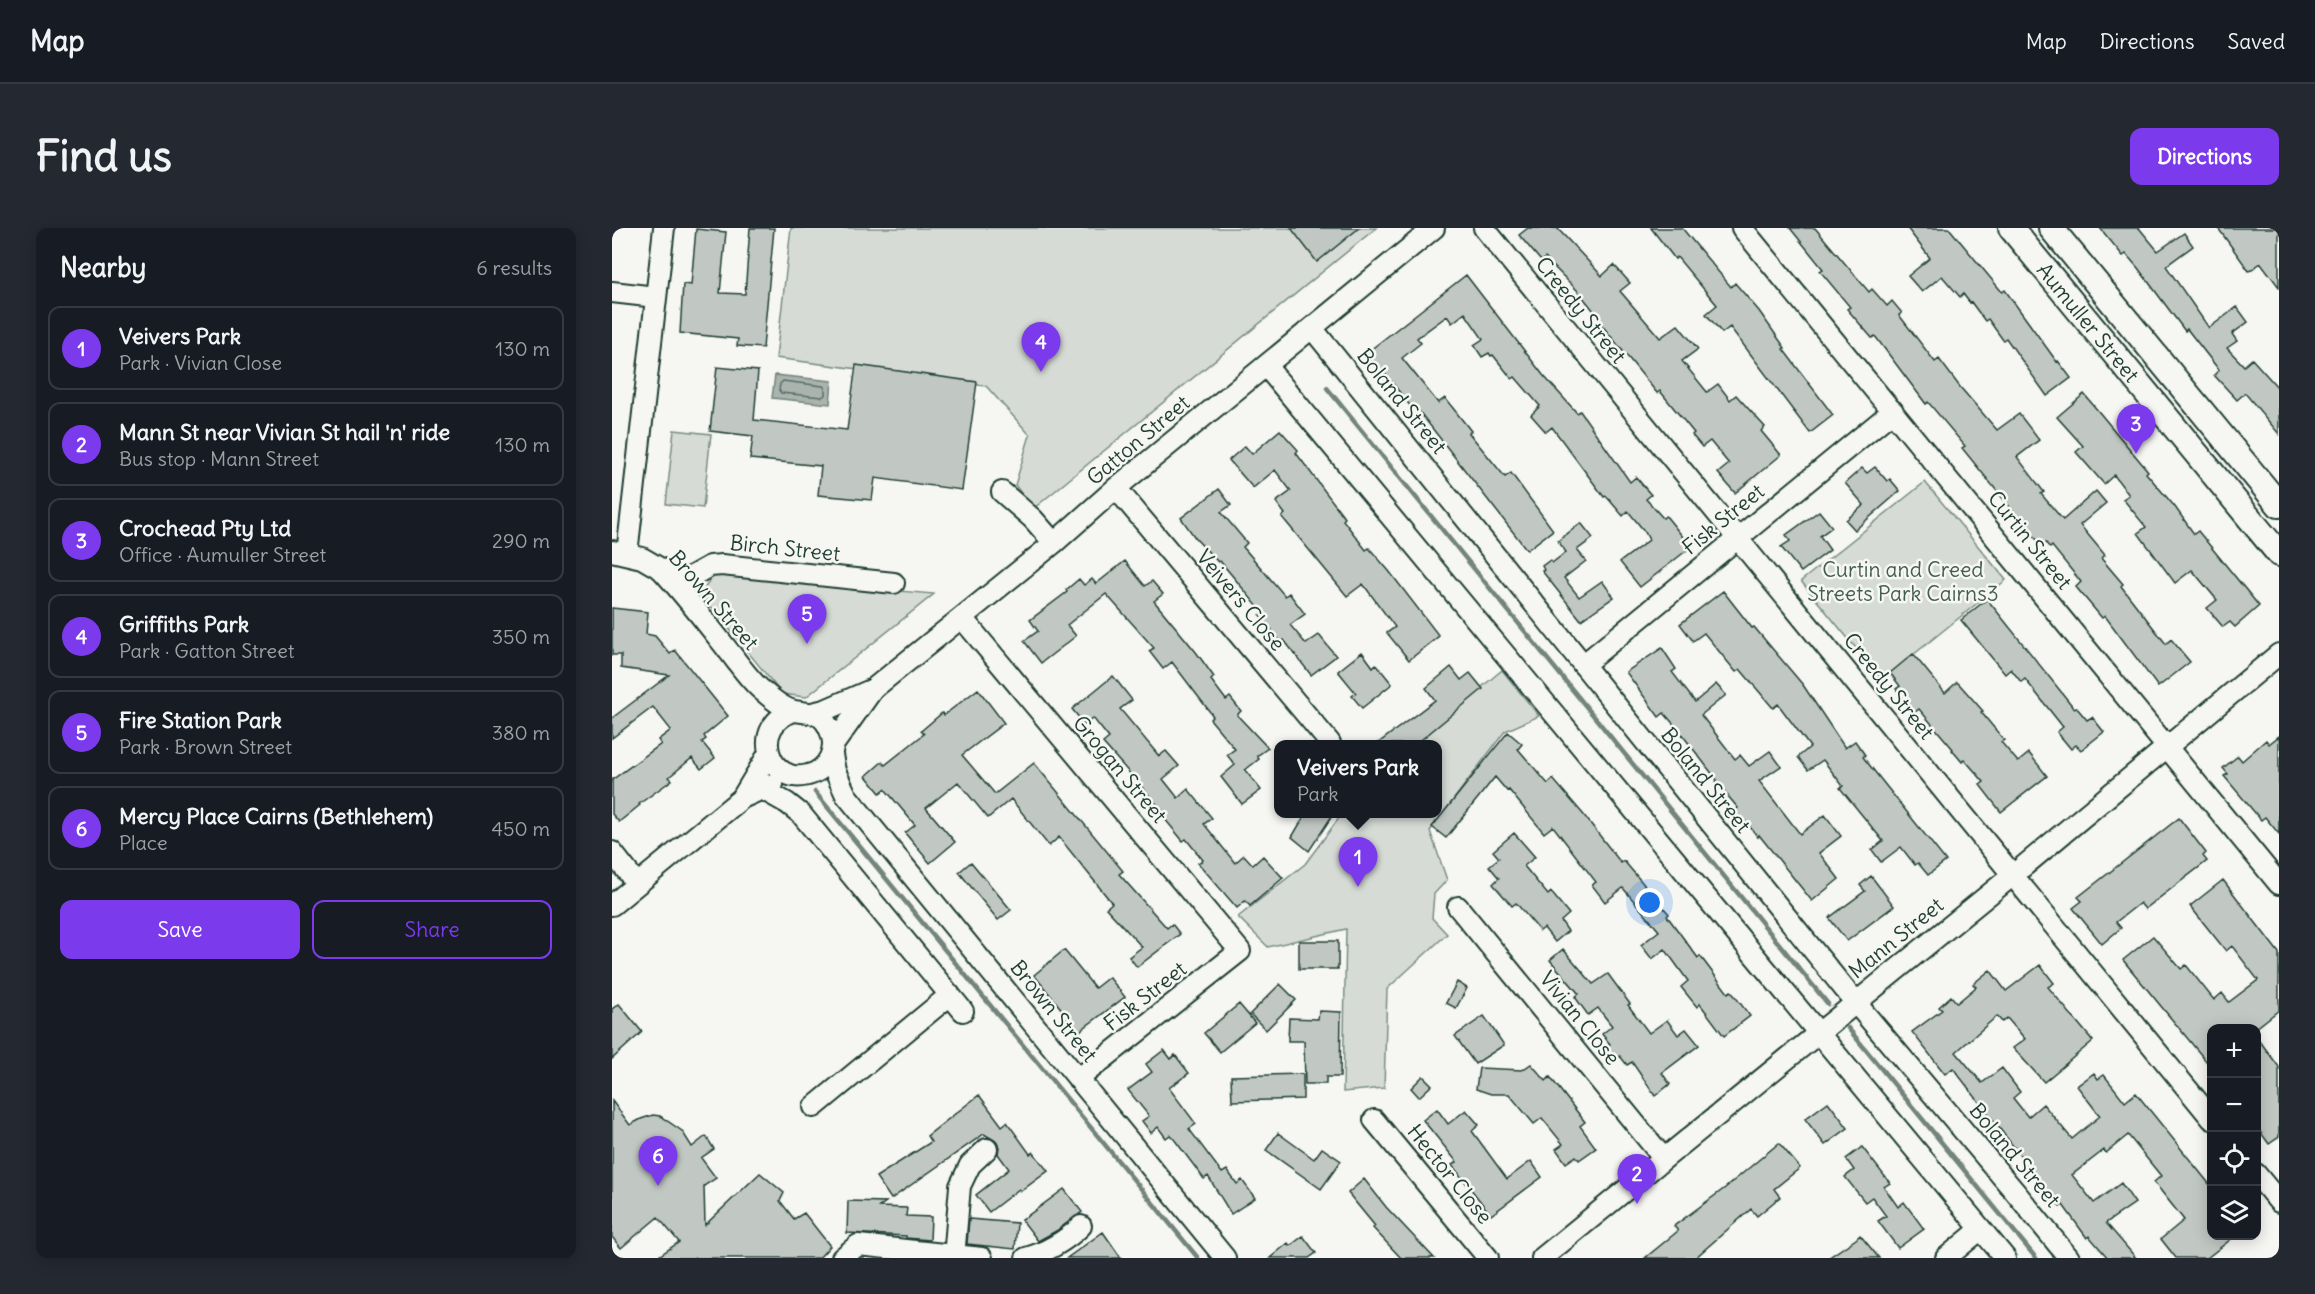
<!DOCTYPE html>
<meta charset="utf-8">
<style>
body{margin:0;font-family:Delius,sans-serif;background:#242831;color:#f1f3f6}
.controls{position:absolute;right:18px;bottom:18px;display:grid;overflow:hidden;border-radius:12px;box-shadow:0 3px 15px #0003}
.controls button{width:54px;height:54px;display:grid;place-items:center;padding:0;border:0;border-bottom:2px solid #363941;background:#171b24;color:#f1f3f6;font:30px sans-serif}
.you{position:absolute;left:1038px;top:675px;width:21px;height:21px;margin:-15px;border:4px solid #fff;border-radius:50%;background:#1a73e8;box-shadow:0 0 0 9px #1a73e833}
.badge{display:grid;place-items:center;width:39px;height:39px;border-radius:50%;background:#7c3aed;color:#fff;font-size:20px;font-weight:700}
.pin{position:absolute;translate:-50% -50px;filter:drop-shadow(0 2px 3px #0008)}
.pin::after{content:'';position:absolute;top:32px;width:21px;height:18px;background:inherit;clip-path:polygon(0 0,100% 0,50% 100%)}
.popup{position:absolute;left:662px;top:512px;width:168px;height:78px;box-sizing:border-box;display:grid;place-content:center;border-radius:12px;background:#171b24;filter:drop-shadow(0 2px 4px #0005);font-size:20px;white-space:nowrap;color:#9ea1a6}
.popup b{font-size:22px;color:#f1f3f6}
.popup::after{content:'';position:absolute;left:50%;top:100%;margin-left:-12px;border:12px solid transparent;border-top-color:#171b24}
.list{margin:0;padding:0;list-style:none}
h2{display:flex;justify-content:space-between;align-items:center;height:78px;margin:0;padding:0 24px;font-size:26px}
h2 small{font-size:20px;font-weight:400;color:#9ea1a6}
.list li{display:grid;grid-template-columns:39px 1fr auto;gap:18px;align-items:center;box-sizing:border-box;height:84px;margin:0 12px 12px;padding:0 12px;border:2px solid #363941;border-radius:12px}
.list b{display:block;font-size:22px;white-space:nowrap}
.list p{margin:0;font-size:20px;white-space:nowrap;color:#9ea1a6}
.list em{font-size:20px;font-style:normal;color:#9ea1a6}
.actions{display:flex;gap:12px;padding:18px 24px}
.actions a{flex:1;padding:14px 0;border:2px solid #7c3aed;border-radius:12px;text-align:center;font-size:21px;color:#7c3aed}
.actions .main{background:#7c3aed;color:#fff}
.icon{flex:none;width:33px;height:33px;fill:none;stroke:currentColor;stroke-width:2;stroke-linecap:round;stroke-linejoin:round}
.map{position:relative;flex:none;width:1667px;height:1030px;overflow:hidden;border-radius:12px}
header{display:flex;align-items:center;gap:36px;box-sizing:border-box;height:84px;padding:0 30px;background:#171b24;border-bottom:2px solid #363941}
header strong{font-size:28px}
nav{display:flex;gap:33px;margin-inline-start:auto;font-size:21px}
.intro{display:flex;align-items:center;justify-content:space-between;box-sizing:border-box;height:144px;padding:0 36px}
h1{margin:0;font-size:42px}
.button{padding:15px 27px;border-radius:12px;background:#7c3aed;color:#fff;font-size:21px;font-weight:700}
main{display:flex;gap:36px;padding:0 36px}
aside{flex:1;background:#171b24;border-radius:12px;box-shadow:0 3px 15px #0003}
.map>svg:first-child{display:block}
</style>
<header>
<strong>Map</strong>
<nav><a>Map</a><a>Directions</a><a>Saved</a></nav>
</header>
<div class="intro"><h1>Find us</h1><a class="button">Directions</a></div>
<main>
<aside>
<h2>Nearby<small>6 results</small></h2>
<ul class="list">
<li><span class="badge">1</span><div><b>Veivers Park</b><p>Park · Vivian Close</p></div><em>130 m</em></li>
<li><span class="badge">2</span><div><b>Mann St near Vivian St hail 'n' ride</b><p>Bus stop · Mann Street</p></div><em>130 m</em></li>
<li><span class="badge">3</span><div><b>Crochead Pty Ltd</b><p>Office · Aumuller Street</p></div><em>290 m</em></li>
<li><span class="badge">4</span><div><b>Griffiths Park</b><p>Park · Gatton Street</p></div><em>350 m</em></li>
<li><span class="badge">5</span><div><b>Fire Station Park</b><p>Park · Brown Street</p></div><em>380 m</em></li>
<li><span class="badge">6</span><div><b>Mercy Place Cairns (Bethlehem)</b><p>Place</p></div><em>450 m</em></li>
</ul>
<div class="actions"><a class="main">Save</a><a>Share</a></div>
</aside>
<div class="map">
<svg width="1667" height="1030" viewBox="0 0 1667 1030">
<rect width="100%" height="100%" fill="#f6f6f2"/>
<filter id="ink" filterUnits="userSpaceOnUse"><feTurbulence type="fractalNoise" baseFrequency=".0167" numOctaves="2"/><feDisplacementMap in="SourceGraphic" scale="12" xChannelSelector="R" yChannelSelector="G"/><feConvolveMatrix kernelMatrix="1 2 1 2 8 2 1 2 1" color-interpolation-filters="sRGB"/></filter>
<g filter="url(#ink)">
<path fill="#d6dbd6" stroke="#7a8c85" stroke-width="1.5" d="M179 0H764L421 281 403 257 418 207 374 158 164 130Z
M62 202 99 206 91 280 54 276Z
M1313 254 1394 352 1270 452 1189 353Z
M101 347 322 366 194 469 170 466 89 366Z
M890 442 927 488 893 503 818 603 835 652 822 666 820 690 835 706 775 761 772 860 731 864 734 701 656 719 626 689 693 636 730 586H825V516H802Z"/>
<path fill="#aab3ae" stroke="#72847d" stroke-width="1.5" d="M163 147 220 153 218 176 160 170Z"/>
<g fill="none" stroke-linecap="round" stroke-linejoin="round">
<path stroke="#576c65" stroke-width="1.5" d="M171 153 211 158 213 160V167L210 169 169 165 167 162 168 156Z"/>
<path stroke="#72847d" stroke-width="4.5" d="M715 160 1216 776
M203 564 586 1030
M1236 800 1424 1030"/>
</g>
<path fill="#c1c8c3" stroke="#1f3d34" stroke-width="1.5" d="M138 0H162L151 120 125 118 126 111 68 105 71 56 79 57 84 1 114 4 108 65 133 66Z
M679 0H747L705 34Z
M916 0H945L990 48 1002 37 1018 55 1008 63 1048 110 1066 97 1086 121 1070 133 1095 164 1106 156 1118 172 1124 167 1153 199 1149 203 1169 227 1123 265 1106 245 1117 236 1098 213 1090 219 1080 207 1082 205 1048 163 1045 165 984 90 986 88 965 62 933 30 929 33 907 7Z
M1039 0H1070L1119 59 1123 55 1147 83 1173 120 1171 121 1221 187 1198 205 1118 99 1110 105 1094 86 1105 77 1065 29 1063 31Z
M1178 0H1203L1257 64 1260 61 1275 78 1280 73 1290 85 1287 87 1323 134 1327 131 1348 159 1385 202 1407 186 1427 212 1405 229 1432 264 1429 266 1451 292 1484 263 1494 275 1468 297 1493 327 1489 330 1511 356 1509 358 1554 416 1559 411 1578 434 1546 459 1493 388 1490 390 1464 359 1469 354 1440 318 1438 320 1434 315 1430 318 1410 294 1350 220 1353 218 1316 174 1314 176 1263 108 1260 110 1235 81 1238 79 1208 43 1211 41Z
M1295 0H1337L1390 64 1393 62 1445 134 1446 133 1459 150 1435 168 1394 110 1391 112 1376 91 1373 93 1359 74 1358 75 1351 66 1348 69 1330 48 1310 64 1296 48 1318 30Z
M1488 0H1527L1546 23 1572 5 1581 18 1554 38 1597 100 1625 79 1636 94 1620 106 1625 113 1615 120 1632 138 1640 131 1667 161V206L1633 165 1625 172 1602 147 1607 142 1575 101 1573 103 1526 40 1514 26 1511 28Z
M1606 0H1667V59L1649 35 1637 43Z
M854 47 931 147 965 185 968 183 1018 254 1024 249 1039 267 1034 271 1051 290 1054 288 1079 319 1028 359 1008 334 1037 312 1033 304 1016 283 1011 288 994 268 992 269 940 199 934 204 919 187 928 178 903 149 900 151 881 127 879 128 877 125 870 129 862 117 871 111 853 85 840 95 835 88 805 110 809 115 790 130 826 175 833 170 859 203 857 205 893 249 899 245 941 302 915 322 806 182 803 184 771 143 769 146 753 126Z
M244 137 365 154 350 262 263 250 260 272 206 267 209 238 138 231 141 208 98 203 105 139 146 143 142 192 235 202Z
M1472 166 1536 243 1534 245 1563 279 1582 306 1586 303 1647 378 1623 399 1618 394 1611 399 1595 380 1605 372 1580 342 1563 355 1526 305 1534 299 1511 271 1517 267 1502 247 1492 256 1464 224 1471 218 1445 189Z
M668 202 686 222 684 225 733 290 731 292 754 322 757 320 777 343 827 408 797 432 775 405 783 399 751 356 735 368 670 289 673 286 664 274 679 263 663 242 641 260 617 232 633 218 640 226Z
M1263 239 1275 253 1278 251 1288 263 1243 302 1234 292 1252 277 1233 255 1250 240 1255 245Z
M607 261 619 277 609 284 635 315 631 319 673 368 677 365 693 386 678 397 694 416 707 407 724 428 699 447 672 412 669 414 648 387 651 385 623 351 608 333 606 334 584 311 569 290Z
M1207 283 1220 299 1208 308 1218 322 1189 344 1169 319 1178 313 1174 307Z
M969 295 981 310 965 322 974 333 952 350 967 369 990 353 1002 369 969 392 930 343 932 342 930 338 938 332 940 335 954 324 946 313Z
M513 333 533 358 540 353 551 366 542 373 584 424 602 449 599 452 614 472 618 469 629 483 625 487 656 520 645 528 647 531 633 542 649 562 630 576 609 549 623 537 615 527 623 521 598 491 601 488 560 434 551 441 537 423 542 420 494 366 455 397 464 408 429 435 412 413 426 403 418 392 455 364 454 362 467 351 472 357 480 351 484 356Z
M1111 363 1140 400 1142 399 1191 457 1233 520 1243 513 1253 527 1251 529 1334 633 1316 647 1306 635 1303 637 1289 619 1269 634 1260 622 1271 613 1228 560 1231 558 1211 532 1196 542 1186 529 1198 519 1166 476 1161 480 1128 441 1124 444 1092 405 1081 413 1068 396Z
M1375 371 1462 480 1464 479 1475 492 1480 489 1492 504 1469 522 1464 517 1459 521 1445 504 1451 499 1413 451 1409 454 1399 441 1393 446 1349 392Z
M0 380 36 384 34 406 43 408 58 426 63 422 116 488 92 508 94 511 90 514 103 530 89 541 80 530 57 549 60 552 27 576 28 577 7 594 0 586V552L49 516 46 512 59 502 41 479 0 510V490L57 447 9 440V427H0Z
M1050 420 1064 441 1060 444 1083 474 1104 456 1114 467 1089 487 1123 531 1128 527 1137 538 1158 523 1169 538 1147 553 1188 606 1213 587 1229 608 1207 625 1227 651 1200 673 1147 607 1146 609 1134 594 1125 601 1115 589 1126 580 1104 554 1105 552 1065 500 1052 485 1047 489 1014 444Z
M750 424 761 439 764 436 780 456 750 480 740 468 744 465 726 443Z
M1301 426 1333 465 1345 454 1348 457 1371 483 1369 484 1392 512 1389 514 1406 534 1417 525 1435 548 1389 584 1368 557 1372 554 1352 531 1350 534 1340 522 1341 521 1307 481 1303 484 1284 461 1288 458 1278 445Z
M839 439 849 452 858 445 871 461 804 516H765L823 472 814 460Z
M501 448 520 472 508 481 547 528 554 523 567 538 551 551 566 570 576 561 600 590 592 596 623 635 632 627 641 637 651 628 671 650 638 678 633 673 625 680 586 635 591 632 574 611 571 613 547 584 550 582 491 515 497 510 481 490 473 497 460 481Z
M366 461 392 495 350 527 383 566 422 535 511 643 507 646 555 700 560 696 568 706 525 739 517 729 530 719 494 680 500 675 447 609 437 618 399 571 376 590 346 554 314 580 343 614 318 635 293 605 303 597 273 561 268 565 254 548 270 534 273 537 312 506 309 503 330 485 332 487Z
M896 504 910 516 906 521 936 556 941 551 971 586 1009 635 1012 633 1057 686 1055 688 1086 730 1088 728 1116 765 1119 763 1138 788 1112 808 1088 776 1085 779 1069 759 1076 753 1053 721 1040 731 1029 717 1047 703 1011 660 993 674 980 657 984 654 941 598 932 605 897 562 895 563 883 549 834 610 820 599Z
M1667 508V606L1653 589 1649 592 1612 548 1616 546 1611 540 1626 528 1630 533 1654 512 1657 516Z
M694 585H722L697 623 680 609Z
M1567 590 1594 625 1591 628 1595 633 1533 681 1528 675 1504 694 1509 700 1490 716 1461 680 1470 673 1466 669Z
M902 605 923 629 912 638 936 667 939 664 957 686 949 693 956 703 943 714 932 700 928 703 904 675 900 678 881 656 887 650 877 638 887 630 881 623Z
M359 634 399 682 386 692 347 644Z
M1259 648 1282 678 1235 713 1217 690 1253 663 1248 657Z
M1611 652 1667 725V782L1643 801H1599V839L1511 732 1541 708 1569 741 1574 737 1602 772 1610 765 1617 774 1646 752 1620 718 1614 723 1578 678Z
M687 713H726V741H687Z
M951 721 981 756 996 746 1018 776 1016 777 1037 805 1055 792 1066 807 1074 801 1087 817 1050 845 1058 856 1043 868 1020 834 1015 837 1008 828 999 835 989 822 998 816 990 806 1000 798 986 780 976 787 963 769 967 766 938 732Z
M452 722 483 760 497 749 513 769 465 805 450 784 451 783 422 747Z
M1428 737 1442 755 1436 759 1481 813 1432 854 1401 820 1413 811 1395 790 1390 794 1385 788 1344 824 1370 855 1390 840 1408 864 1401 870 1416 889 1431 876 1460 911 1488 888 1465 858 1482 845 1486 851 1492 847 1513 874 1524 865 1599 958V1008H1623L1595 1030H1564L1549 1011 1572 992 1542 954 1549 948 1516 907 1494 925 1492 922 1460 947 1482 975 1509 955 1523 975 1494 995 1524 1030H1496L1477 1008 1475 1010 1451 977 1448 979 1341 840 1333 846 1300 804 1330 782 1327 779 1339 768 1345 775 1364 759 1361 756 1378 742 1394 763Z
M845 754 855 760 844 780 834 775Z
M668 756 684 772 654 802 638 786Z
M7 776 30 804 0 831V781Z
M627 776 643 795 608 824 592 805Z
M707 783 729 784 728 849H714V856H693L692 813H676L677 790 706 791Z
M872 788 892 817 863 836 843 808Z
M1644 808 1667 839V909L1657 916 1644 898Z
M552 822 559 831 563 827 577 845 557 860 584 896 577 901 610 945 615 942 625 956 630 952 643 970 619 986 596 948 592 951 562 911 558 907 554 910 546 899 539 905 530 893 537 888 516 862 540 844 534 836Z
M919 836 934 853 938 849 973 894 968 898 984 920 967 932 964 928 954 935 944 921 951 916 930 890 922 896 897 866H879L864 861 867 840 910 842Z
M691 846V871L620 873 619 848Z
M811 848 820 857 807 869 799 860Z
M367 867 390 898 395 894 418 926 421 924 436 943 409 963 407 961 377 984 364 967 397 941 386 926 387 919 384 913 372 906 279 971 264 949 319 914 315 908Z
M0 873 18 897 29 891 41 887 48 888 70 903 80 919 94 908 102 921 89 930 104 950 92 958 93 997 148 945 172 965 168 973 182 991 192 985 218 1018 207 1030H44L67 1014 46 989 9 1020 0 1009Z
M1216 874 1236 900 1213 917 1193 891Z
M825 881 836 896 854 882 867 897 860 903 895 951 919 933 930 949 879 987 840 937 845 934 811 892Z
M666 905 702 931 710 920 729 933 709 961 654 922Z
M1167 915 1188 940 1162 961 1168 969 1145 988 1139 981 1083 1030H1033L1066 1003 1062 998 1113 960Z
M1250 919 1278 955 1272 959 1286 979 1292 974 1312 1001 1286 1020 1266 993 1274 988 1260 969 1253 974 1233 949 1242 942 1234 931Z
M752 951 774 979 822 1030H789L761 1000 763 998 736 965Z
M452 961 470 984 444 1003 426 1013 410 992Z
M236 973 274 974 267 979 295 980 294 988 319 989 318 1012 294 1010V1008L235 1005Z
M357 991 405 995 403 1021 355 1016Z
M491 1004 509 1030H455Z
M1248 1007 1267 1030H1216L1244 1011Z
M691 1008 704 1025 697 1030H658L676 1015 678 1018Z"/>
<g fill="none" stroke-linecap="round" stroke-linejoin="round">
<defs>
<path id="minor" d="M872 0 1600 891
M1130 0 1667 656
M0 64 44 69
M700 100 1243 774 1404 965 1457 1030
M654 138 1393 1030
M504 260 718 515
M390 264 421 291 442 315
M0 323 30 330 49 341C74 368 96 397 119 426 129 439 139 454 152 464 160 471 172 481 183 483 199 486 209 483 217 500 227 519 217 542 196 547 156 558 137 497 182 483
M15 326 52 0
M64 357 98 338 110 337 282 355
M350 390 628 723 466 851
M971 437 1281 183
M200 485 213 482 259 462
M222 516 261 461 442 315 504 260 822 0
M220 527 223 543 234 567 613 1030
M150 561 175 575 189 586 351 783
M130 570 157 525
M0 624 25 656
M0 677 130 570 161 556
M846 679 1052 931
M202 879 338 767
M762 892 876 1030
M1644 946 1667 974
M230 1030 246 1017 370 1030
M342 1030 348 958 358 937 375 921
M414 1030C433 1025 455 1012 469 998
M930 1030 1401 647 1667 426
M1334 1030 1369 1001"/>
<g id="major">
<path id="s1" d="M1399 0 1667 326"/>
<path d="M1439 0 1667 277"/>
</g>
</defs>
<use href="#minor" stroke="#1f3d34" stroke-width="24"/>
<use href="#major" stroke="#1f3d34" stroke-width="28"/>
<use href="#minor" stroke="#f6f6f2" stroke-width="20"/>
<use href="#major" stroke="#f6f6f2" stroke-width="24"/>
</g>
</g>
<g text-anchor="middle" dominant-baseline="central" stroke-width="5" stroke-linejoin="round" paint-order="stroke">
<g font-size="21" fill="#1f3d34" stroke="#f6f6f2">
<text transform="translate(969 82) rotate(51)">Creedy Street</text>
<text stroke="none"><textPath href="#s1" startOffset="122">Aumuller Street</textPath></text>
<text transform="translate(790 173) rotate(51)">Boland Street</text>
<text transform="translate(526 212) rotate(-40)">Gatton Street</text>
<text transform="translate(1111 291) rotate(-39)">Fisk Street</text>
<text transform="translate(1418 312) rotate(51)">Curtin Street</text>
<text transform="translate(173 320) rotate(6)">Birch Street</text>
<text transform="translate(102 372) rotate(49)">Brown Street</text>
<text transform="translate(629 372) rotate(50)">Veivers Close</text>
<text transform="translate(1277 458) rotate(51)">Creedy Street</text>
<text transform="translate(508 541) rotate(50)">Grogan Street</text>
<text transform="translate(1094 552) rotate(51)">Boland Street</text>
<text transform="translate(1284 710) rotate(-39)">Mann Street</text>
<text transform="translate(533 768) rotate(-38)">Fisk Street</text>
<text transform="translate(442 783) rotate(51)">Brown Street</text>
<text transform="translate(968 790) rotate(51)">Vivian Close</text>
<text transform="translate(1403 927) rotate(50)">Boland Street</text>
<text transform="translate(838 946) rotate(51)">Hector Close</text>
</g>
<g font-size="21" fill="#445d54" stroke="#f6f6f2">
<text x="1291" y="341">Curtin and Creed<tspan x="1291" dy="24">Streets Park Cairns3</tspan></text>
</g>
</g>
</svg>
<div class="controls">
<button>+</button>
<button>−</button>
<button><svg class="icon" aria-label="locate" viewBox="0 0 24 24"><circle cx="12" cy="12" r="6"/><path d="M12 2v4M12 18v4M2 12h4M18 12h4"/></svg></button>
<button><svg class="icon" aria-label="layers" viewBox="0 0 24 24"><path d="M12 4l9 5-9 5-9-5zM3 14l9 5 9-5"/></svg></button>
</div>
<div class="you"></div>
<div class="pin badge" style="left:746px;top:659px">1</div>
<div class="popup"><b>Veivers Park</b>Park</div>
<div class="pin badge" style="left:1025px;top:976px">2</div>
<div class="pin badge" style="left:1524px;top:226px">3</div>
<div class="pin badge" style="left:429px;top:144px">4</div>
<div class="pin badge" style="left:195px;top:416px">5</div>
<div class="pin badge" style="left:46px;top:958px">6</div>
</div>
</main>
